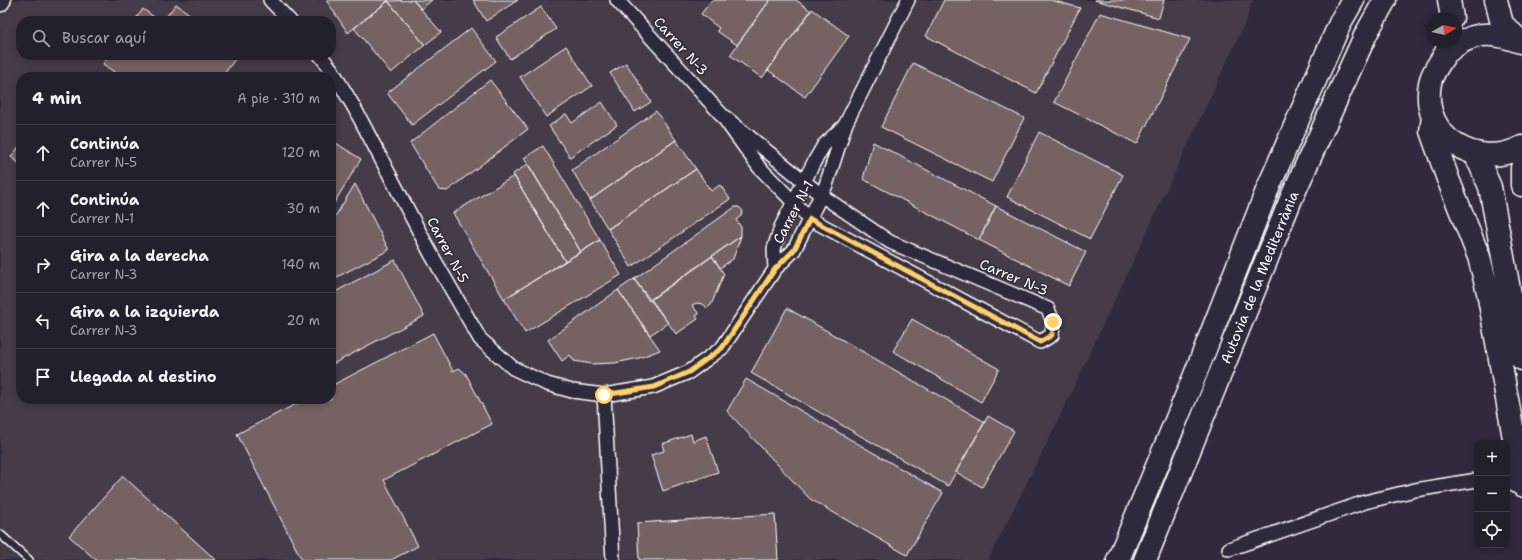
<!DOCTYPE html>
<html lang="es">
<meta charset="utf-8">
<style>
body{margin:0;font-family:"Shantell Sans",sans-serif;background:#2b2836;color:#f1f3f6}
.controls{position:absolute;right:12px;bottom:12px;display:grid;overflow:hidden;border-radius:8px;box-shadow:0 2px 6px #0003}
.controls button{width:36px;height:36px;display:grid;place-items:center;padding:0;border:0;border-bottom:1px solid #403e4a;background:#23202e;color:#f1f3f6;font:20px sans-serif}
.compass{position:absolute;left:1426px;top:12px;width:36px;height:36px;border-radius:50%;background:#23202e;box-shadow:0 2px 6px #0003;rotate:81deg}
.stop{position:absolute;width:12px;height:12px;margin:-9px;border:3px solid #ffd166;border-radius:50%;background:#fff}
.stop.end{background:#ffd166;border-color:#fff;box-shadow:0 1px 4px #0008}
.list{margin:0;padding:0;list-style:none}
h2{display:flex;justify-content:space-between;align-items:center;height:52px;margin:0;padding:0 16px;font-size:17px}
h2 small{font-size:13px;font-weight:400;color:#a3a3aa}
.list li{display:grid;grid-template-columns:26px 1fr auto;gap:12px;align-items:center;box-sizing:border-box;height:56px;padding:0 16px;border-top:1px solid #403e4a}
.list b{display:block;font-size:15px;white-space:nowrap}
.list p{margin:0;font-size:13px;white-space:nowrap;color:#a3a3aa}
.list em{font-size:13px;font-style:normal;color:#a3a3aa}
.icon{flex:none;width:22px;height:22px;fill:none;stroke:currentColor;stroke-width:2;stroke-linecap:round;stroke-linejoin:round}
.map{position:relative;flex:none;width:1522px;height:560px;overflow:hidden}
.search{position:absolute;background:#23202e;box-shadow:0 2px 6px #0003;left:16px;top:16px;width:320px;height:44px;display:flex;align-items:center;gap:10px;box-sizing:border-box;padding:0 14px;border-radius:16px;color:#a3a3aa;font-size:15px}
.panel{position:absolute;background:#23202e;box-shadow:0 2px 6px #0003;left:16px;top:72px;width:320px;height:332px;border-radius:16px}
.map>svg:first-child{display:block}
</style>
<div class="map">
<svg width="1522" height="560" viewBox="0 0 1522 560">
<rect width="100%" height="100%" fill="#2f2a3d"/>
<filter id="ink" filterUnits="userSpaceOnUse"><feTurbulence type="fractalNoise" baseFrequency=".025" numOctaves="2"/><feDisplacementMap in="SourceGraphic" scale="8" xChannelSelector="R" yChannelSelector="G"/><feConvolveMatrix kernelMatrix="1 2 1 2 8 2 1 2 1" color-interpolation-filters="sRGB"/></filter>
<g filter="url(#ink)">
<path fill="#443b48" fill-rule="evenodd" d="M0 0H1253L1246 21 1056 425 988 560H0ZM21 21H331V55H21ZM21 77H331V399H21Z"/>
<path fill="#766262" stroke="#fff" d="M326 0H389L348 33Z
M413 0H432L421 9Z
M413 0 441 32 425 45 388 1Z
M473 0H518L486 21Z
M712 0H770L737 45 717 31 719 28 701 14Z
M770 0H796L811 11 762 78 730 55Z
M944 0H1051L1080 8 1036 93 926 36Z
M1095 0H1164L1159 18Z
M388 1 425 45 391 73 354 28Z
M176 4 199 21H163Z
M541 7 556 29 510 59 496 37Z
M143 9 160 21H134Z
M812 9 849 36 805 97 768 70Z
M1100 13 1190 39 1137 144 1054 102Z
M471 28 496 61 412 125 387 93Z
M566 46 592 86 546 117 520 77Z
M109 55H238L222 77H121L103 64Z
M626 63 651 102 635 112 610 73Z
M913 63 1024 118 992 182 881 127Z
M490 80 528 129 447 191 439 190 410 143Z
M602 102 617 125 570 157 549 126 566 114 572 123Z
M656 111 676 140 590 200 572 170Z
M1039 132 1123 175 1090 239 1007 197Z
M331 140 361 159 331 208Z
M676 140 696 169 608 229 590 200Z
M873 142 996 206 979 240 863 179Z
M21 144V165L11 157Z
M543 146 600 240 581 252 524 158Z
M528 164 581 252 565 261 513 174Z
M696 169 711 191 720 185 730 199 631 267 608 229Z
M514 176 565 261 504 299 453 213Z
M355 184 389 250 331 280V223Z
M996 206 1086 252 1069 286 979 240Z
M735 207H739L743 211 741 216 736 220 741 227V236L649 301 634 279Z
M741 236 733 259 720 268 712 256Z
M600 240 621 275 525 333 504 299Z
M712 256 724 274 711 305 707 308 703 304 696 303 692 305 699 314 696 316 698 319 676 334 651 299Z
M395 260 424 316 331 365V294Z
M634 279 668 323 650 335 618 290Z
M618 290 660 350 639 358 615 363 592 364 574 361 570 355 562 361 548 340Z
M787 308 985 422 948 486 751 373Z
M912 319 999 369 981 402 893 351Z
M433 333 453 371 459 368 466 374 492 424 384 480 418 546 391 560H302L237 434 306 399H331V386Z
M746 379 943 493 907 555 810 499 727 411Z
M988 416 1014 431 982 487 956 472Z
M691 434 693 441 706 436 718 472 663 491 651 455 664 451 662 444Z
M123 476 216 560H96L69 536Z
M775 514 778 560H639L637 523Z"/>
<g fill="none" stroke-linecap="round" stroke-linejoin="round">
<defs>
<path id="service" d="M0 534 29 560"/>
<path id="minor" d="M270 0 290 21
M617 0 721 114 759 167 810 219 1040 342 1052 335 1053 322 1048 309 890 242 821 195 721 114
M320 55 332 70 355 109 431 254 480 339 513 368 547 384 572 391 604 395 653 387 689 372 722 348 775 269 794 250 826 185 846 123 908 0
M775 269 774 249 781 227 814 162 824 145 845 125
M604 395 613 560
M1507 481 1522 490
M1229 549 1365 502 1415 490 1477 480"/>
<path id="tertiary" d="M0 3 2 0"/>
<path id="trunk" d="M1449 0 1452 18
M1496 0 1502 24 1521 42
M1450 42C1447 57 1433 67 1430 83 1420 137 1476 171 1522 147
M1446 53C1471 32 1490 30 1520 42
M1433 117 1431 131 1448 179 1479 257 1488 292 1522 483
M1476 155 1490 187 1522 359
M1522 168V185"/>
<g id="motorway">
<path d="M1118 560 1195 375 1268 188 1341 21 1353 0"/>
<path id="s1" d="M1145 560 1291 199 1366 34 1385 0"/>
</g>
</defs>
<use href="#service" stroke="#fff" stroke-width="10"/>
<use href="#minor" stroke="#fff" stroke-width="16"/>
<use href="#tertiary" stroke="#fff" stroke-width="20"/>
<use href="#trunk" stroke="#fff" stroke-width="25"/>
<use href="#motorway" stroke="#fff" stroke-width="25"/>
<use href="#service" stroke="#2f2a3d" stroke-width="7"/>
<use href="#minor" stroke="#2f2a3d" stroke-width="13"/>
<use href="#tertiary" stroke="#2f2a3d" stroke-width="17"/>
<use href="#trunk" stroke="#2f2a3d" stroke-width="22"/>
<use href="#motorway" stroke="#2f2a3d" stroke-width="22"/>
</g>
</g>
<g fill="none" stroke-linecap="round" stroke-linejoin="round" filter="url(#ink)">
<path stroke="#ffd166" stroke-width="5" d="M604 395 654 387 689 372 722 348 775 269 794 250 810 219 1040 342 1052 335 1053 322"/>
</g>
<g text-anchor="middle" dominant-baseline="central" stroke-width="3" stroke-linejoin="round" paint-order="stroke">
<g font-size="14" fill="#fff" stroke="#2f2a3d">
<text transform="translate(681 46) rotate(48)">Carrer N-3</text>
<text transform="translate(793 212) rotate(-62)">Carrer N-1</text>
<text transform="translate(448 250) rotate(62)">Carrer N-5</text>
<text transform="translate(1014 277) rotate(23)">Carrer N-3</text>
<text stroke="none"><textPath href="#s1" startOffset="305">Autovia de la Mediterrània</textPath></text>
</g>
</g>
</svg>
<div class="controls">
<button>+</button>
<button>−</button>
<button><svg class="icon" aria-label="locate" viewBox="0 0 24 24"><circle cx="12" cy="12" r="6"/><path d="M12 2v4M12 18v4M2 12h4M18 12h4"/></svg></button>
</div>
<svg class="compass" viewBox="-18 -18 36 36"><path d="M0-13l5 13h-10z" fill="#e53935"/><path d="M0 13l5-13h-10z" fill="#a3a3aa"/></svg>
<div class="stop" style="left:604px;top:395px"></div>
<div class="stop end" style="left:1053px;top:322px"></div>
<div class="search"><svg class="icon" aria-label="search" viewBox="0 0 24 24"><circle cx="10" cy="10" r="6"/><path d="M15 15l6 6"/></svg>Buscar aquí</div>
<section class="panel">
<h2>4 min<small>A pie · 310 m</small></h2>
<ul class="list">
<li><svg class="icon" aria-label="ahead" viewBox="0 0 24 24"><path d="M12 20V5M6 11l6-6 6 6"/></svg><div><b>Continúa</b><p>Carrer N-5</p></div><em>120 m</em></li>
<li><svg class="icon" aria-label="ahead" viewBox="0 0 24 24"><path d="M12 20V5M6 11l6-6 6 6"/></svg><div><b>Continúa</b><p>Carrer N-1</p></div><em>30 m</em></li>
<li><svg class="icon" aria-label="right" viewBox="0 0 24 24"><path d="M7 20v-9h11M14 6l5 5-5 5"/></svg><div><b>Gira a la derecha</b><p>Carrer N-3</p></div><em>140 m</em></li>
<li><svg class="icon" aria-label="left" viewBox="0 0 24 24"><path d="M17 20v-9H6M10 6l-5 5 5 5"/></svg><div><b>Gira a la izquierda</b><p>Carrer N-3</p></div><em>20 m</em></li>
<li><svg class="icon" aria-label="arrive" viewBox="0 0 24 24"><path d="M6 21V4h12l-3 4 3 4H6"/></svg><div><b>Llegada al destino</b></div></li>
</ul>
</section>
</div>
